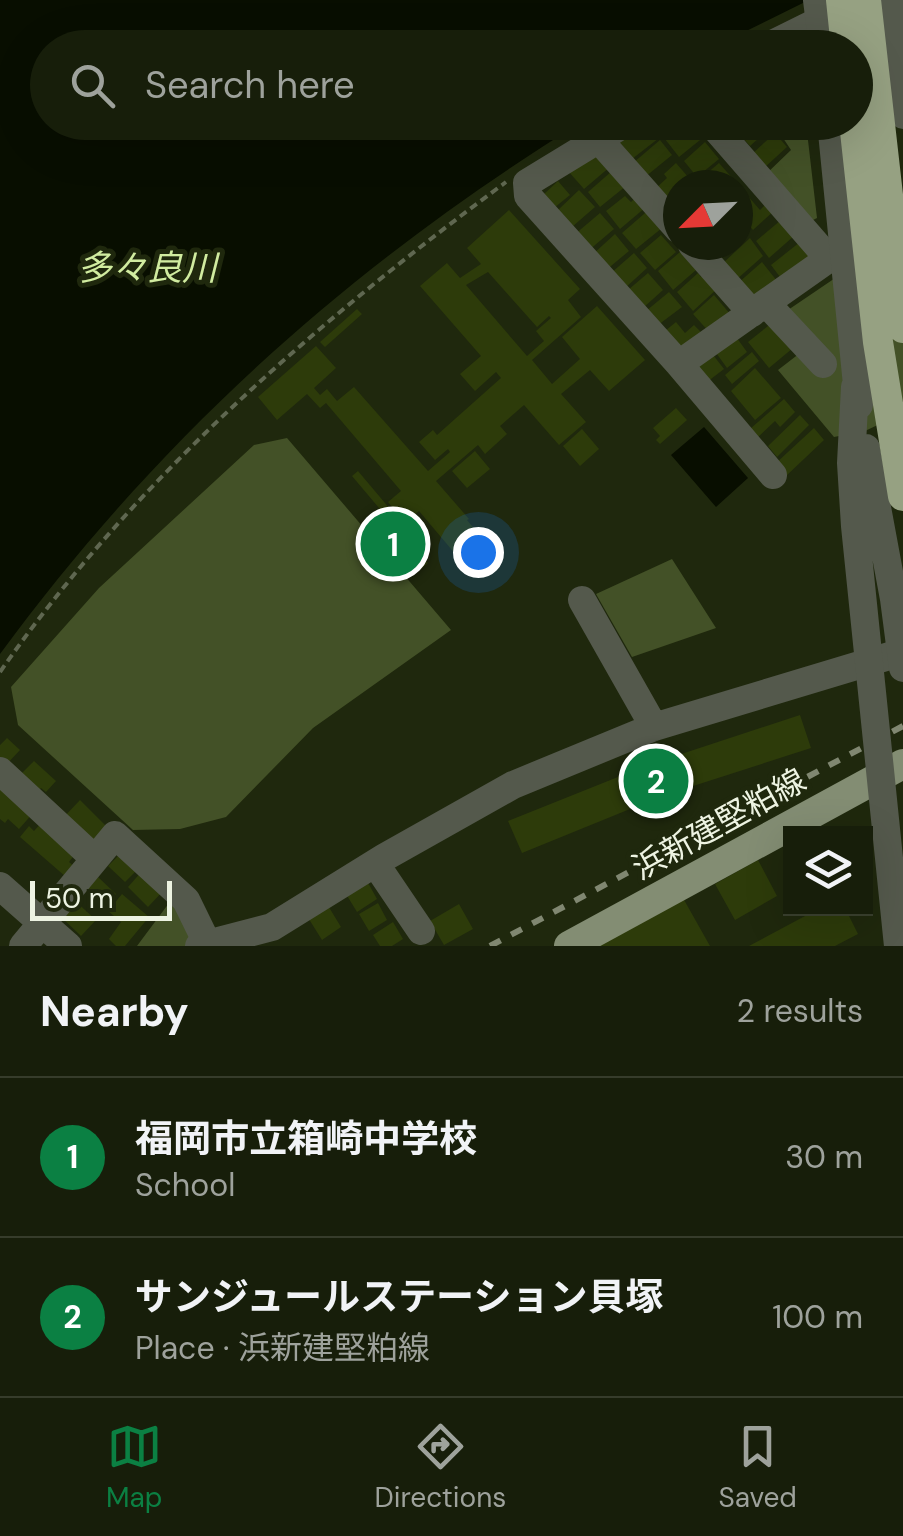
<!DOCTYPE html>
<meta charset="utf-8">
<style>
body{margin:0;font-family:"DM Sans","Noto Sans JP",sans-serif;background:#242b18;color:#f1f3f6}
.controls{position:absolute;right:30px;bottom:30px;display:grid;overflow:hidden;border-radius:0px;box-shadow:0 10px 40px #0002}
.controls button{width:90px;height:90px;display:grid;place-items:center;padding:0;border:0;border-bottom:2px solid #363c2b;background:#171e0a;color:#f1f3f6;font:50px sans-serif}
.compass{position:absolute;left:663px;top:170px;width:90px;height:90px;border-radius:50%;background:#171e0a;box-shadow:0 10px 40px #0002;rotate:246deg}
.scale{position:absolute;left:30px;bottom:25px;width:142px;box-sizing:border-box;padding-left:10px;border:5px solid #edf3e2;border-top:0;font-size:28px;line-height:35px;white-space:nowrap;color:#edf3e2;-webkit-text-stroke:8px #1f280d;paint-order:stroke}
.you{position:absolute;left:478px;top:552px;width:35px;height:35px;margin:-25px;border:8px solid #fff;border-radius:50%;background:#1a73e8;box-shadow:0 0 0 15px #1a73e833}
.badge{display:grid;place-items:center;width:65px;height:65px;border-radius:50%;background:#0b8043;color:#fff;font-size:32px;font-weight:700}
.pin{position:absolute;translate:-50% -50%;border:5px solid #fff;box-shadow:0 2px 10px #0006}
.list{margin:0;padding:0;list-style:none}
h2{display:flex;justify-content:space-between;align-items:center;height:130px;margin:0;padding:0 40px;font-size:42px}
h2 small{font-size:32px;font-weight:400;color:#9ea29c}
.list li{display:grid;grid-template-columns:65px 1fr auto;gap:30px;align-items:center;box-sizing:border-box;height:160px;padding:0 40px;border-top:2px solid #363c2b}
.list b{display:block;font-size:38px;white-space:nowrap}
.list p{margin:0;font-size:32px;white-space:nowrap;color:#9ea29c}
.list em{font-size:32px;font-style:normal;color:#9ea29c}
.icon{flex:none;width:55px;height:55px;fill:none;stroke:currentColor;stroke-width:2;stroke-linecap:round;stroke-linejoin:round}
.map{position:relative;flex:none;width:903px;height:946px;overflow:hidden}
.search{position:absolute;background:#171e0a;box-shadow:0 10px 40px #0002;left:30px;right:30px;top:30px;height:110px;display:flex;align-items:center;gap:25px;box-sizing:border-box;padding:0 35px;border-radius:55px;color:#9ea29c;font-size:38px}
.sheet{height:450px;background:#171e0a}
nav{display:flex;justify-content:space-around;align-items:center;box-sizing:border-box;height:140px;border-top:2px solid #363c2b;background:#171e0a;font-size:28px;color:#9ea29c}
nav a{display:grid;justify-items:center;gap:5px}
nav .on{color:#0b8043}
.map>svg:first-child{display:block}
</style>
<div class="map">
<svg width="903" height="946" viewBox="0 0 903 946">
<rect width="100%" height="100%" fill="#1f280d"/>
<path fill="#435127" d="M773 123H806L817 218 809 222 764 176 791 150Z
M903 232V413L865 431 834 437 778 370 813 343 788 310Z
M287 438 451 630 313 728 226 817 180 829 133 830 18 725 11 687 99 588 254 445Z
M672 559 716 628 632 657 596 594Z
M172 899 197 936 186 946H137Z"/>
<path fill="#080e00" d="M0 0H809L714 47 48 48V122L580 123C350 266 161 435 0 654Z
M704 427 748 478 716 507 671 455Z"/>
<path fill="#2d3b0a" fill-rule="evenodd" d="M645 122H648L659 138 632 159 616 139 633 132Z
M685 122H694L705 136 679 157 665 139Z
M744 122H765L770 128 750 146 736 130Z
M775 133 787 147 764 168 752 154Z
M660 140 672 155 645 177 633 163Z
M705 142 719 159 697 177 684 161Z
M595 148 611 166 584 189 568 171Z
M676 163 689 178 678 185V188L664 200 655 189 667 178 664 174Z
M719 163 735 181 730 185H703L699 180Z
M612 171 626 186 600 207 588 192Z
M558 181 570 195 554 208 543 195Z
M741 188 760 210 768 202 775 210 753 230 738 213V192Z
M579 190 595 207 572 227 558 210Z
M625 196 631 202 637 196 646 207 620 229 606 211Z
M652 207 667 224 636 249 622 233Z
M509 210 580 289 568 300 581 317 532 360 552 384 580 359 562 337 597 306 645 360 609 391 590 370 561 394 586 422 559 445 524 405 500 426 507 434 485 454 478 445 436 481 469 519 467 520 488 545 462 562 419 511 405 523 388 502 401 491 326 403 320 408 307 394 277 420 258 397 316 346 336 368 314 388 320 395 327 389 337 401 354 387 428 471 450 452 448 449 435 460 419 442 433 430 437 435 501 378 496 372 475 391 460 374 481 356 420 286 447 263 460 278 481 264 467 248ZM488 272 537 327 549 316 551 318 536 331 544 341 527 356 466 285Z
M600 213 614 229 588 251 574 235Z
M781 220 794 236 769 258 756 241Z
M615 234 629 251 605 271 592 255Z
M661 235 676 252 655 270 640 253Z
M750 238 763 256 736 280 722 264Z
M800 242 813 259 783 281 771 265Z
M680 252 696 270 673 290 658 271Z
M634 253 647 268 624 289 610 274Z
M762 262 777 281 752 302 737 284Z
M648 273 663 290 643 308 628 290Z
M698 273 701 277 705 273 718 288 693 311 677 292Z
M669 292 682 307 658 325 646 311Z
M714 295 731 315 710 333 693 314Z
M357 309 362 314 325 347 320 342Z
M676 322 685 333 694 325 703 334 682 352 660 335Z
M773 322 793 348 769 368 748 342Z
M734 334 747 352 727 368 714 350Z
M710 351 724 369 707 382 693 363Z
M752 352 759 361 732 384 725 375Z
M755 368 781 398 755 420 731 391Z
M784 399 795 412 780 427 775 421 757 438 750 429Z
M676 408 687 420 660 444 656 440 660 436 653 428Z
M800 415 809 425 777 457 768 446Z
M814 428 824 440 785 477 775 464Z
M582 429 599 449 580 466 563 446Z
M475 451 490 469 467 488 452 471Z
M358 471 401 522 395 527 352 476Z
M406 536 428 563 420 570 398 543Z
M800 715 811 748 662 796 522 853 508 821 648 765Z
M7 738 20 750 5 766 0 761V745Z
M34 761 56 781 46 792 41 788 34 796 16 779Z
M0 781 34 812 19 829 8 819 5 823 0 819Z
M80 800 110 830 93 848 62 819Z
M42 822 76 853 69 862 75 867 66 877 20 837 29 826 34 831Z
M120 854 137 870 125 882 108 866Z
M758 860 777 896 735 920 715 884Z
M143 870 164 890 148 907 128 887Z
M98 877 116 894 103 908 86 891Z
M367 881 377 899 357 912 346 894Z
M122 894 149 917 125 946H116L109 939 121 922 108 911Z
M683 898 710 946H596Z
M73 899 96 920 81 936 58 914Z
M378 903 387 920 369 931 359 914Z
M327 904 341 927 322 940 307 916Z
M459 904 473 929 444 945 430 921Z
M820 908H845L858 934 835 946H749Z
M393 922 403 939 392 946H380L373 935Z"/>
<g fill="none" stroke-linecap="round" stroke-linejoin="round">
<path stroke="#5f6750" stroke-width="4" stroke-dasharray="8 5" stroke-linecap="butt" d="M0 672C135 478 317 322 506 182"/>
<path stroke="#54594c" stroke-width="28" d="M891 0 903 115
M764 48 839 11
M627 122 527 183 528 196 679 364 773 475
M710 122 829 259
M599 140 678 229
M692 245 752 313
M766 303 823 364
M679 364 858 238
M582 600 654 727
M0 771 95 859
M375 863 421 931
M0 886 68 946
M23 946 115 835 186 900 207 943
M199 946 272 927 385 857 513 785 654 727 903 652"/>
<path stroke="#838d73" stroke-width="30" d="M569 946 903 764"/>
<path stroke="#808771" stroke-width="6" stroke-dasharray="12 12" stroke-linecap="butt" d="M490 946 903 726"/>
<path stroke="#54594c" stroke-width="28" d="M817 0 823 48
M831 122 859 405
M855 387 851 463 855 526 898 946
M866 448 894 599 903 668"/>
<path stroke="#96a182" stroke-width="30" d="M841 0 846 48
M866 0 903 328
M854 122 878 342 903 496"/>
</g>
<g text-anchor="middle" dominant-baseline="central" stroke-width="10" stroke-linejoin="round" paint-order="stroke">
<g font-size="32" fill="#edf3e2" stroke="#1f280d">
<text transform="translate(719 824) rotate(-29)">浜新建堅粕線</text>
</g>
<g font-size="35" font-style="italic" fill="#d1eca0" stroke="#1f280d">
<text x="147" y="268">多々良川</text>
</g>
</g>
</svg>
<div class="controls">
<button><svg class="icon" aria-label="layers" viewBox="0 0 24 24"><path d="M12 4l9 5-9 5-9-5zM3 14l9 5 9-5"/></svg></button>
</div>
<svg class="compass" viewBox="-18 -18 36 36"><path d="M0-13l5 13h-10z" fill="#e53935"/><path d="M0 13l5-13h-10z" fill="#9ea29c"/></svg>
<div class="scale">50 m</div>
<div class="you"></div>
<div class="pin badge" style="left:393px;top:544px">1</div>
<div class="pin badge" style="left:656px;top:781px">2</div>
<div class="search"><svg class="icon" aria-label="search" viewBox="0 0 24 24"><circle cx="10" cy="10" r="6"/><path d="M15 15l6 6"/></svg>Search here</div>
</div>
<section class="sheet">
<h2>Nearby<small>2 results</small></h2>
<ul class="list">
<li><span class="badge">1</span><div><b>福岡市立箱崎中学校</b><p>School</p></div><em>30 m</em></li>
<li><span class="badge">2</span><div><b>サンジュールステーション貝塚</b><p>Place · 浜新建堅粕線</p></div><em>100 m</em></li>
</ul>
</section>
<nav>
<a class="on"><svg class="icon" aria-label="map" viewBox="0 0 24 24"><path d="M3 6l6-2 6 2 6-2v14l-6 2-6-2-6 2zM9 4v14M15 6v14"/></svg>Map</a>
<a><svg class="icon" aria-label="directions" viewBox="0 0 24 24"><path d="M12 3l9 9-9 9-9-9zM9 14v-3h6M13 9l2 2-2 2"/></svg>Directions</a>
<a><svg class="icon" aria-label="saved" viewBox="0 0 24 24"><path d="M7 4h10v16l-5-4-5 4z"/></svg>Saved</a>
</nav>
